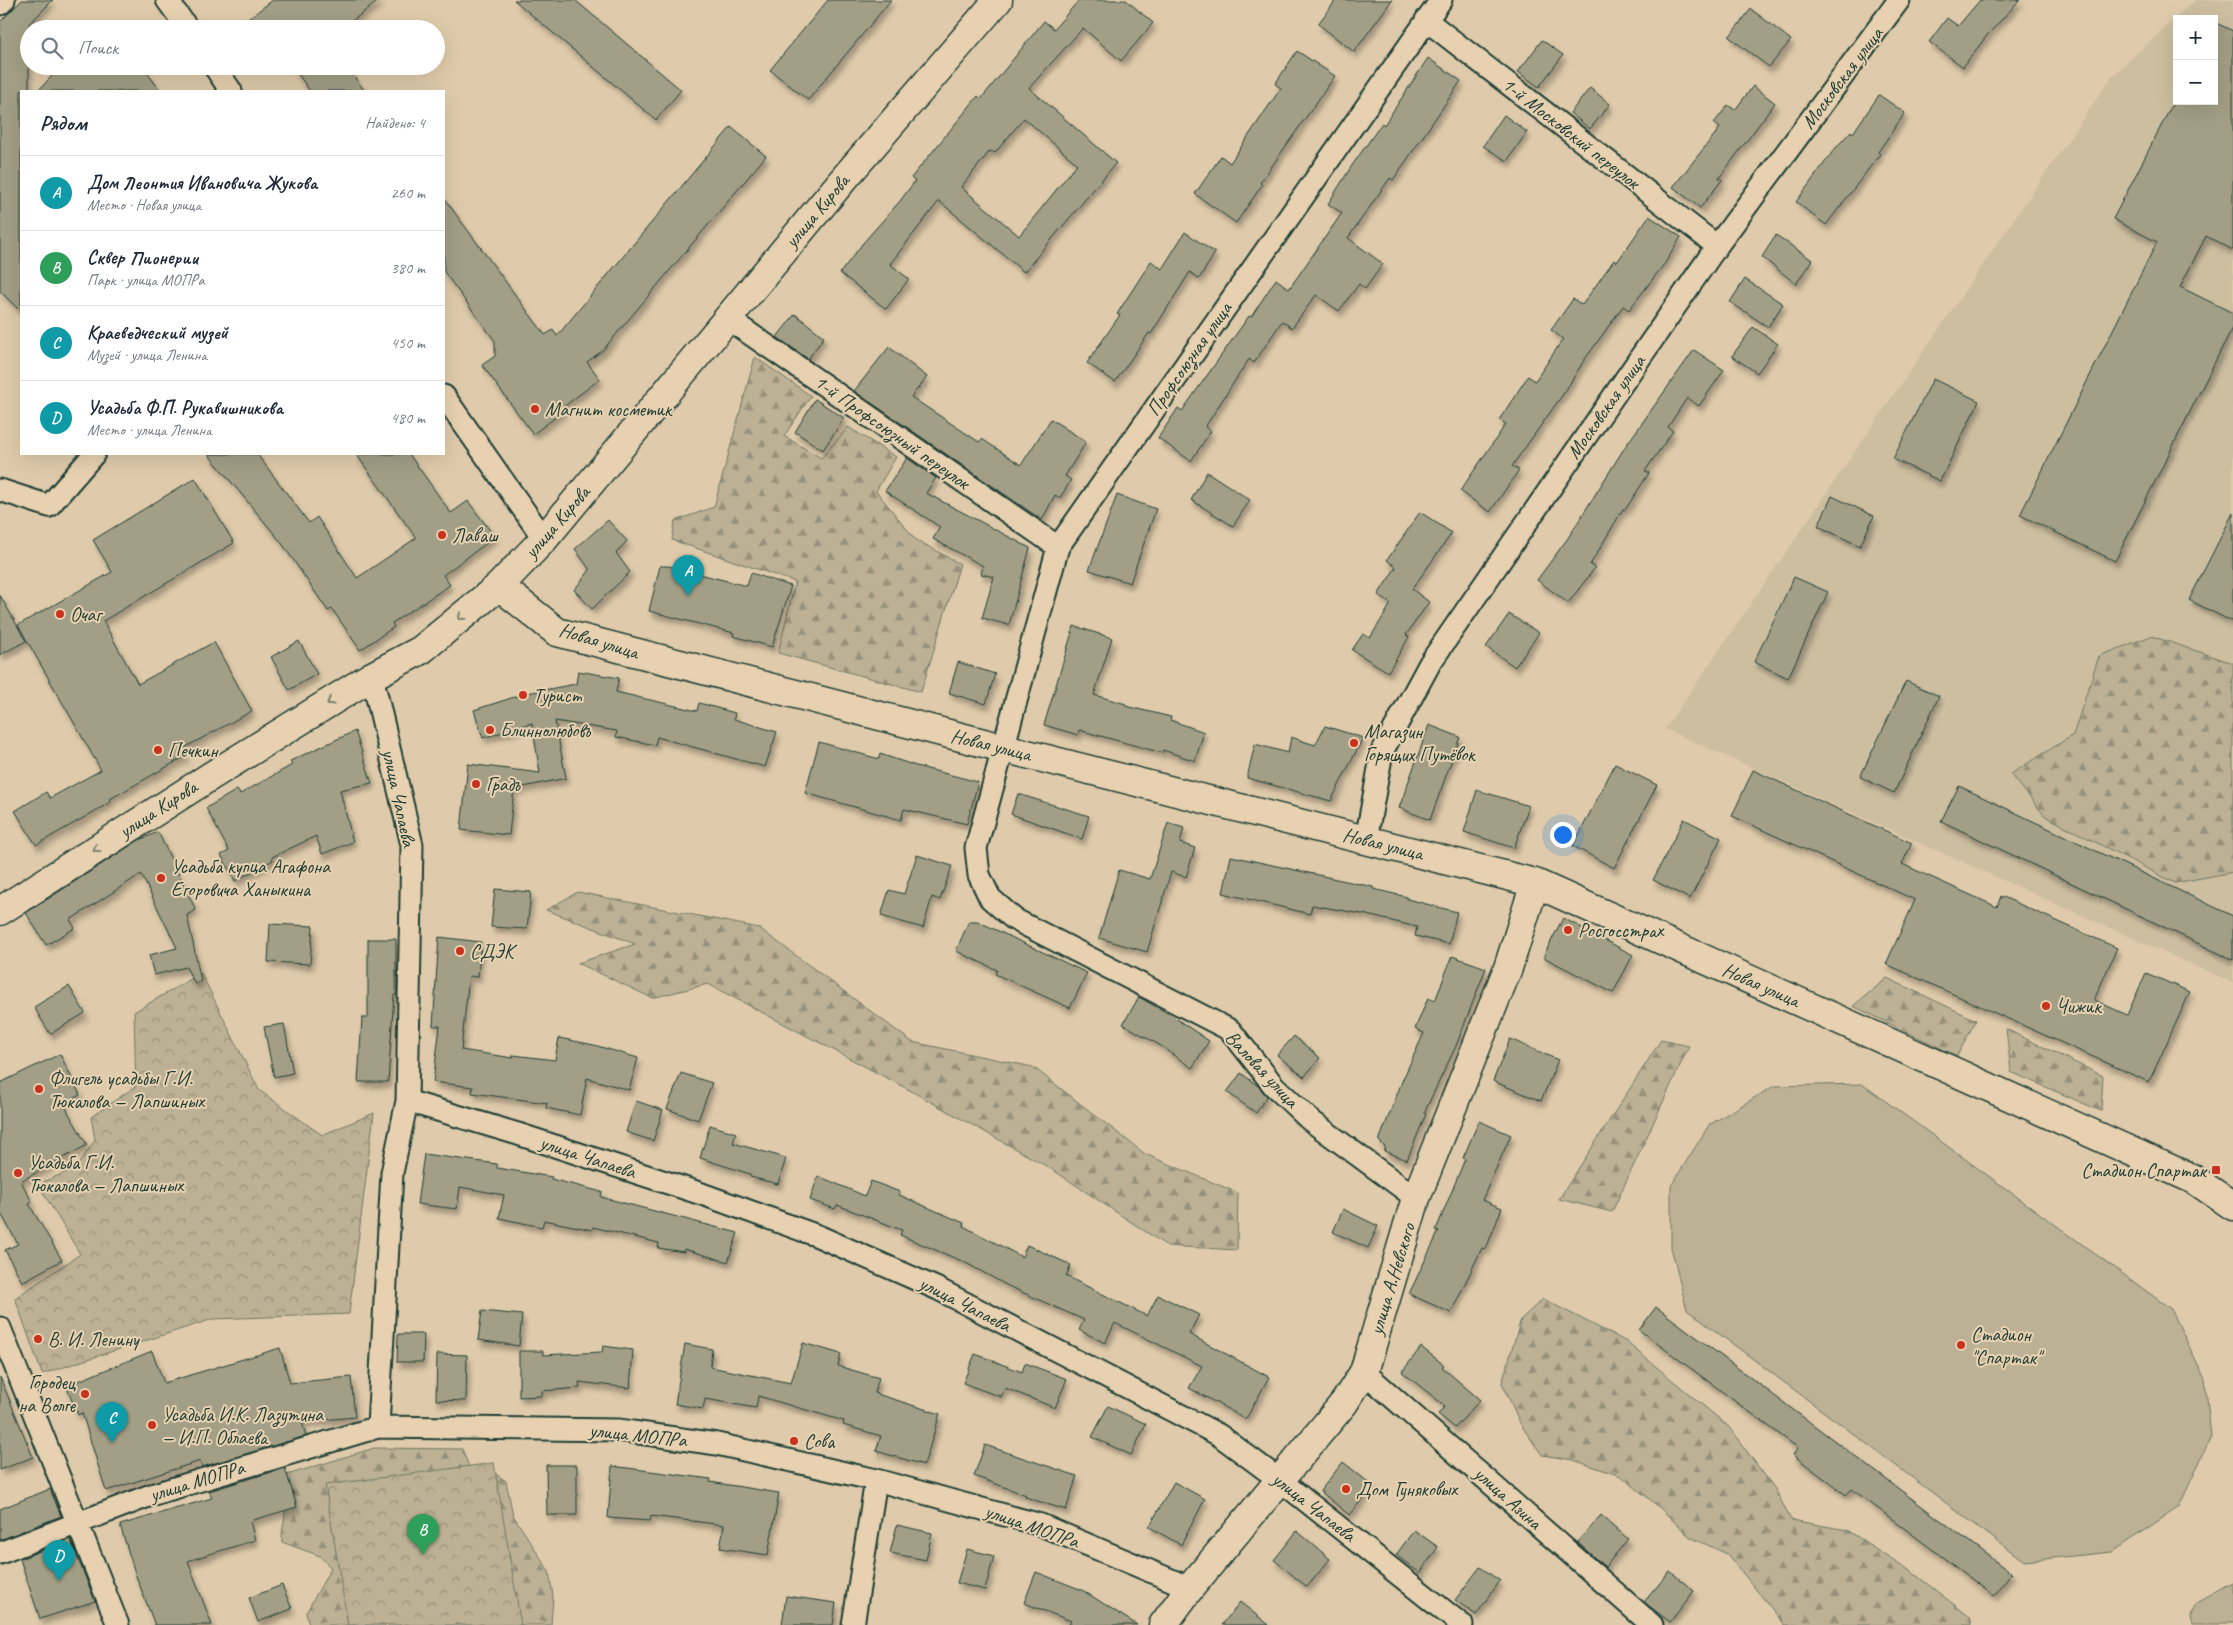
<!DOCTYPE html>
<html lang="ru">
<meta charset="utf-8">
<style>
body{margin:0;font-family:Caveat,sans-serif;background:#f2f2f3;color:#1f2937}
.controls{position:absolute;right:15px;top:15px;display:grid;overflow:hidden;border-radius:0px;box-shadow:0 5px 20px #0002}
.controls button{width:45px;height:45px;display:grid;place-items:center;padding:0;border:0;border-bottom:1px solid #e0e1e3;background:#fff;color:#1f2937;font:25px sans-serif}
.you{position:absolute;left:1562px;top:834px;width:18px;height:18px;margin:-12px;border:4px solid #fff;border-radius:50%;background:#1a73e8;box-shadow:0 0 0 8px #1a73e833}
.badge{display:grid;place-items:center;width:32px;height:32px;border-radius:50%;background:#1a73e8;color:#fff;font-size:16px;font-weight:700}
.pin{position:absolute;translate:-50% -41px;filter:drop-shadow(0 1px 2px #0008)}
.pin::after{content:'';position:absolute;top:26px;width:18px;height:15px;background:inherit;clip-path:polygon(0 0,100% 0,50% 100%)}
.list{margin:0;padding:0;list-style:none}
h2{display:flex;justify-content:space-between;align-items:center;height:65px;margin:0;padding:0 20px;font-size:21px}
h2 small{font-size:16px;font-weight:400;color:#747a83}
.list li{display:grid;grid-template-columns:32px 1fr auto;gap:15px;align-items:center;box-sizing:border-box;height:75px;padding:0 20px;border-top:1px solid #e0e1e3}
.list b{display:block;font-size:19px;white-space:nowrap}
.list p{margin:0;font-size:16px;white-space:nowrap;color:#747a83}
.list em{font-size:16px;font-style:normal;color:#747a83}
.icon{flex:none;width:28px;height:28px;fill:none;stroke:currentColor;stroke-width:2;stroke-linecap:round;stroke-linejoin:round}
.map{position:relative;flex:none;width:2233px;height:1625px;overflow:hidden}
.search{position:absolute;background:#fff;box-shadow:0 5px 20px #0002;left:20px;top:20px;width:425px;height:55px;display:flex;align-items:center;gap:12px;box-sizing:border-box;padding:0 18px;border-radius:28px;color:#747a83;font-size:19px}
.panel{position:absolute;background:#fff;box-shadow:0 5px 20px #0002;left:20px;top:90px;width:425px;height:365px;border-radius:0px}
.map>svg:first-child{display:block}
</style>
<div class="map">
<svg width="2233" height="1625" viewBox="0 0 2233 1625">
<defs>
<pattern id="forest-firs" width="22" height="20" patternUnits="userSpaceOnUse" patternTransform="scale(1.25)"><rect width="22" height="20" fill="#bcb195"/><path d="M5 1l3.5 6h-7zM16 11l3.5 6h-7z" fill="#98917a"/></pattern>
<pattern id="park-crowns" width="20" height="18" patternUnits="userSpaceOnUse" patternTransform="scale(1.25)"><rect width="20" height="18" fill="#bcb195"/><path d="M2 6a3 3 0 1 1 6 0M12 15a3 3 0 1 1 6 0" fill="none" stroke="#98917a"/></pattern>
<filter id="shadow"><feDropShadow dx="3" dy="5.5" stdDeviation="2.5" flood-color="#0004"/></filter>
</defs>
<rect width="100%" height="100%" fill="#dfcbab"/>
<filter id="ink" filterUnits="userSpaceOnUse"><feTurbulence type="fractalNoise" baseFrequency=".02" numOctaves="2"/><feDisplacementMap in="SourceGraphic" scale="10" xChannelSelector="R" yChannelSelector="G"/><feConvolveMatrix kernelMatrix="1 2 1 2 8 2 1 2 1" color-interpolation-filters="sRGB"/></filter>
<g filter="url(#ink)">
<path fill="#cdbea0" fill-rule="evenodd" d="M2195 0H2233V983L1665 729 2112 76ZM2177 19H2214V101H2177Z"/>
<path fill="#bcb195" stroke="#6e7764" d="M1862 1084 2171 1309 2205 1379 2211 1437 2179 1507 2112 1552 2024 1561 1687 1310 1671 1247V1186L1709 1125 1774 1086Z
M2233 1583V1625H2191L2189 1616 2197 1603Z"/>
<path fill="url(#forest-firs)" stroke="#6e7764" d="M755 357 811 396 784 436 821 458 848 427 896 457 876 491 915 539 960 564 921 692 778 653 795 582 672 540 675 521 714 507Z
M2151 636 2233 663V872L2175 883 2045 816 2011 774 2073 735 2099 656Z
M578 892 759 928 912 1042 1033 1067 1145 1154 1238 1193 1237 1250 1167 1246 1050 1168 902 1086 708 984 652 998 578 963 635 944 546 910Z
M1887 978 1976 1020 1957 1056 1853 1006Z
M2006 1029 2103 1076 2101 1111 2011 1072Z
M1661 1040 1689 1046 1612 1212 1559 1199Z
M1543 1299 1625 1341 1728 1426 1775 1489 1791 1520 1847 1530 1912 1572 1970 1617 1972 1625H1785L1727 1554 1690 1537 1659 1507 1621 1476 1573 1460 1542 1455 1521 1425 1502 1383 1521 1319Z
M374 1448 462 1449 469 1467 491 1471 506 1481 513 1515 549 1571 553 1596 551 1625H309L306 1613 331 1568 320 1556 282 1542C281 1531 285 1522 285 1510L297 1506 287 1475Z"/>
<path fill="url(#park-crowns)" stroke="#6e7764" d="M201 973 259 1090 322 1135 374 1113 349 1314 213 1319 42 1374 15 1298 80 1254 38 1184 76 1168 95 1140 91 1117 136 1086 134 1012Z
M494 1463 521 1625H348L325 1485Z"/>
<path fill="#a39f86" stroke="#1f3d34" fill-rule="evenodd" filter="url(#shadow)" d="M22 0H53L29 24V91H21V312L0 291V22Z
M273 0H380L341 29H234Z
M514 0H575L681 90 656 120Z
M828 0H891L808 100 770 70Z
M1079 0H1126L1153 23 1121 61 1083 28 1029 88 1116 163 1024 272 939 201 890 264 909 279 886 309 840 273 863 243 900 201 915 181 911 178 978 96 981 99 1044 21 1054 29ZM1024 118 1077 164 1019 236 961 187 990 151 995 153Z
M1336 0H1392L1354 52 1318 24Z
M1980 0H2020L1988 34 1963 67 1929 42 1947 18 1958 26Z
M1751 9 1791 40 1769 67 1729 37Z
M2214 22 2233 31V250L2206 236 2180 287 2233 313V326L2115 561 2020 515 2157 242 2113 219 2174 101H2214Z
M1542 40 1563 55 1539 87 1518 72Z
M1297 51 1335 76 1260 183 1262 185 1236 223 1195 194 1221 156 1230 163 1281 88 1275 84Z
M1428 58 1461 81 1393 180 1390 178 1348 238 1383 264 1365 289 1359 284 1339 311 1316 295 1292 328 1282 321 1254 363 1249 359 1205 427 1211 431 1191 461 1158 438 1178 408 1182 411 1249 316 1251 317 1276 279 1289 289 1342 213 1328 204 1351 167 1382 123 1384 125Z
M61 66H142L161 91H38Z
M292 66H346L365 91H310Z
M1753 86 1775 103 1719 178 1722 180 1700 208 1673 187 1720 128 1714 123 1728 105 1735 110Z
M1590 88 1610 104 1590 129 1570 113Z
M1879 95 1905 113 1878 152 1880 154 1826 225 1796 202 1834 150 1851 131 1853 133Z
M1504 115 1527 132 1507 161 1483 146Z
M731 127 766 156 603 350 587 362 600 379 562 408 564 411 533 434 482 365 495 356V341L444 272V198L545 335 553 330 557 336Z
M1649 216 1681 237 1665 263 1629 310 1623 306 1583 362 1566 390 1512 466 1519 470 1490 512 1460 491 1506 424 1499 420 1528 376 1535 381 1563 339 1551 330 1573 299 1582 305 1614 260 1617 262Z
M1185 232 1215 253 1199 279 1190 272 1151 334 1149 333 1115 382 1087 363 1120 315 1117 314 1151 261 1162 269Z
M1776 235 1812 260 1796 284 1762 257Z
M1745 279 1783 304 1768 327 1730 302Z
M795 314 824 337 808 359 777 337Z
M1753 327 1778 344 1757 373 1732 356Z
M889 347 927 377 911 397 979 442 982 439 1021 465 1051 419 1086 442 1065 476 1071 480 1060 498 1055 495 1042 520 854 391Z
M1694 350 1724 370 1699 406 1687 398 1668 427 1673 431 1645 471 1649 473 1625 510 1623 509 1590 565 1595 568 1568 603 1537 580 1568 538 1625 447Z
M1933 379 1979 401 1940 481 1893 459Z
M815 399 844 418 823 450 795 432Z
M208 454H257L309 523 317 517 357 578 416 538 356 454H409L451 513 468 501 495 537 443 575 450 585 392 623 394 627 360 650 332 609 328 611 281 542Z
M907 458 936 478 926 493 1030 548 1009 625 982 618 994 577 981 574 983 566 933 539 940 527 885 491Z
M1207 472 1250 500 1233 526 1191 500Z
M195 478 234 543 103 621 138 684 214 642 252 711 182 749 186 756 110 799 111 802 36 845 15 811 46 792 50 798 101 770 18 625 112 572 93 540Z
M1117 495 1156 509 1130 583 1089 570Z
M1832 496 1874 516 1860 546 1818 526Z
M1420 512 1452 533 1412 589 1429 602 1406 635 1409 637 1388 672 1352 650 1363 634 1370 638 1391 604 1378 595 1396 567 1387 560Z
M2233 513V622L2189 600Z
M608 520 627 541 616 553 630 572 592 609 574 590 590 570 575 549Z
M660 566H668L747 586 751 573 791 586 772 647 733 636 734 633 649 611Z
M1794 577 1828 592 1788 678 1754 662Z
M0 595 26 641 0 655Z
M1509 614 1539 633 1515 667 1486 647Z
M1074 626 1112 638 1094 695 1126 704 1125 706 1171 717 1170 720 1204 732 1195 761 1163 750 1162 753 1079 730 1078 735 1044 725Z
M299 641 317 674 289 690 271 657Z
M958 662 995 674 986 704 949 693Z
M578 671 619 678 616 692 697 711 699 703 735 713 734 719 777 732 765 767 657 737 655 745 616 737 617 731 555 721 566 778 514 789 509 835 461 830 468 764 540 773 532 723 483 738 474 710 527 693 576 684Z
M1906 681 1939 696 1894 793 1860 777Z
M1429 725 1460 737 1430 820 1399 808Z
M1325 726 1363 738 1331 801 1247 778 1255 744 1288 753 1291 737 1315 745Z
M355 731 372 783 340 790 353 842 322 854 316 836 272 857 273 860 235 881 221 855 229 851 206 808 237 790 240 794 292 765 290 761Z
M819 742 879 759 880 754 916 766 978 782 967 824 904 809 901 820 805 793Z
M1615 764 1657 785 1614 868 1573 846Z
M1753 770 1912 843 1902 864 1997 907 2001 896 2117 948 2094 1000 2127 1015 2146 973 2190 992 2149 1082 1886 964 1915 900 1732 816Z
M1959 786 2233 916V960L1941 821Z
M1477 790 1529 806 1514 848 1464 832Z
M1018 794 1089 816 1082 839 1011 814Z
M1684 819 1721 838 1690 899 1653 880Z
M1168 823 1184 828 1180 843 1195 848 1186 877 1171 872 1147 952 1099 938 1119 870 1150 879Z
M158 832 196 910 187 915 201 981 195 984 186 967 154 975 149 955 177 948 141 874 70 920 75 928 46 945 26 913 139 840Z
M917 855 952 866 940 900 932 897 923 928 881 916 889 890 904 894Z
M1231 856 1373 887V889L1407 897V899L1457 912 1449 944 1415 936 1417 927 1367 915 1312 905 1310 914 1223 893Z
M495 889 531 892 527 929 491 927Z
M1563 918 1633 955 1613 993 1543 957Z
M969 921H977L1087 973 1070 1008 995 974 997 970 956 951Z
M270 924 313 926 310 964 268 962Z
M439 937 481 942 478 977 469 976 461 1050 513 1058V1055L555 1060 559 1038 594 1045 638 1058 629 1090 587 1078 580 1115 546 1108 547 1103 472 1093 473 1087 433 1082 440 1026H433Z
M368 939H396V995H394L388 1082H358L362 1018H368Z
M1452 956 1486 968 1456 1046 1424 1113 1426 1114 1407 1160 1384 1151 1386 1148 1379 1141 1403 1079 1424 1033 1415 1029 1428 998 1435 1001Z
M69 986 85 1013 50 1034 34 1007Z
M1139 997 1169 1014 1209 1041 1192 1068 1166 1050V1049L1123 1024Z
M284 1024 293 1073 274 1077 264 1027Z
M1294 1036 1320 1058 1304 1077 1277 1055Z
M1510 1039 1558 1060 1541 1101 1493 1081Z
M60 1054 80 1095 63 1103 87 1145 21 1181 32 1202 29 1204 62 1260 22 1282 5 1250 18 1244 0 1212V1083Z
M681 1073 712 1083 698 1120 667 1109Z
M1241 1073 1258 1086 1267 1096 1256 1113 1227 1092Z
M636 1101 663 1110 653 1141 626 1132Z
M1479 1121 1511 1135 1482 1200 1502 1208 1486 1249 1482 1248 1451 1313 1409 1294 1439 1231 1436 1230 1465 1159 1463 1158Z
M710 1125 736 1133 733 1143 786 1158 778 1184 750 1177V1174L700 1158Z
M424 1154 497 1164V1168L552 1177 551 1179 602 1192 601 1197 738 1233 728 1262 684 1249V1252L658 1248 659 1243 593 1227 592 1230 544 1220 542 1227 499 1218 504 1195 460 1187 457 1209 417 1204Z
M818 1176 865 1196 871 1181 900 1192 899 1195 964 1223 963 1226 1022 1257 1027 1245 1071 1265 1066 1276 1147 1316 1158 1295 1199 1315 1189 1334 1269 1377 1246 1419 1189 1388 1202 1366 1115 1323 1105 1343 1079 1330 1084 1320 1008 1286 964 1262 900 1235 902 1230 837 1205 835 1209 810 1200Z
M1343 1209 1378 1226 1368 1248 1333 1232Z
M1656 1307 2011 1573 1994 1596 1852 1489 1846 1495 1793 1455 1798 1448 1639 1330Z
M482 1311 522 1315 519 1346 478 1340Z
M398 1334H424L423 1362H397Z
M803 1343 841 1354 838 1366 879 1378 874 1393 940 1414 924 1465 876 1451 881 1436 843 1425 844 1421 758 1396 756 1408 705 1399 703 1409 675 1404 685 1344 712 1349 710 1367 791 1383Z
M603 1346 633 1350 630 1388 579 1382 580 1388 542 1391V1396L519 1397V1351H543V1355L602 1352Z
M1421 1347 1444 1365 1442 1367 1480 1400 1455 1428 1438 1414 1445 1406 1402 1372Z
M280 1348 290 1383 351 1377 355 1417 302 1422 306 1436 202 1467 200 1461 106 1491 82 1413 78 1415 66 1386 152 1351 164 1383Z
M437 1354 467 1355 466 1401 436 1400Z
M975 1354 1022 1372 1025 1363 1067 1379 1055 1408 1005 1388 1001 1397 963 1383Z
M0 1377 33 1457 0 1470Z
M1108 1406 1146 1424 1131 1455 1092 1437Z
M985 1445 1077 1476 1066 1510 1025 1497 1026 1495 974 1476Z
M1343 1462 1373 1486 1349 1515 1320 1491Z
M546 1465H577V1515H547Z
M612 1466 711 1479 710 1482 779 1493 768 1555 720 1548 724 1525 651 1516 650 1521 608 1518Z
M285 1468 297 1507 250 1521 255 1540 188 1561 212 1625H155L136 1576 120 1525 212 1498 209 1491Z
M1174 1482 1205 1499 1181 1545 1149 1527Z
M50 1489 61 1516 0 1540V1509Z
M1601 1515 1628 1539 1605 1567 1577 1542Z
M897 1525 932 1533 926 1560 890 1553Z
M1414 1530 1438 1547 1420 1573 1396 1555Z
M1297 1531 1330 1559 1307 1587 1274 1560Z
M70 1539 95 1601 40 1619 20 1559Z
M967 1549 994 1556 985 1590 957 1583Z
M1480 1567 1500 1581 1476 1615 1455 1600Z
M1670 1571 1694 1591 1670 1622 1644 1602Z
M1036 1572 1082 1590 1137 1625H1069L1071 1621 1024 1603Z
M282 1585 292 1609 258 1622 249 1598Z
M786 1596 836 1603 833 1625H782Z
M1240 1602 1269 1625H1222Z"/>
<g fill="none" stroke-linecap="round" stroke-linejoin="round">
<defs>
<path id="street" d="M167 0 188 29
M0 4 4 0
M1426 20 1717 246
M214 66 231 91
M727 318 1058 547
M444 396 544 539
M0 490 49 506 94 454
M372 676 412 845 407 1101 392 1173 378 1427
M1366 840 1382 752 1430 663 1717 246 1899 0
M407 1101 518 1134 702 1194 818 1236 938 1289 1219 1435 1281 1481 1462 1625
M1416 1198 1310 1120 1274 1086 1230 1030 1014 919 990 898 979 875 976 848 1058 547 1441 0
M0 1328 118 1625
M1364 1372 1652 1625
M0 1553 151 1495 378 1427 618 1430 717 1444 876 1480 1041 1525 1190 1588
M853 1625 876 1480"/>
<path id="secondary" d="M499 586 557 632 1003 748 1535 883 2195 1180 2233 1206
M0 911 211 776 372 676 421 650 499 586 544 539 842 181 998 0
M1163 1625 1190 1588 1344 1403 1364 1372 1416 1198 1508 968 1535 883"/>
</defs>
<use href="#street" stroke="#1f3d34" stroke-width="25"/>
<use href="#secondary" stroke="#1f3d34" stroke-width="31"/>
<use href="#street" stroke="#e7d1b0" stroke-width="21"/>
<use href="#secondary" stroke="#e7d1b0" stroke-width="28"/>
</g>
<defs><path id="oneway-chevron" d="M-2-3.5L2.5 0L-2 3.5" fill="none" stroke-width="1.6" stroke-linecap="round" stroke-linejoin="round" transform="scale(1.25)"/></defs>
<g stroke="#79806c">
<use href="#oneway-chevron" transform="translate(461 617) rotate(141)"/>
<use href="#oneway-chevron" transform="translate(330 702) rotate(148)"/>
<use href="#oneway-chevron" transform="translate(96 849) rotate(147)"/>
</g>
</g>
<g fill="#c8321e" stroke="#e7d1b0" stroke-width="2">
<circle cx="535" cy="409" r="5"/>
<circle cx="442" cy="535" r="5"/>
<circle cx="60" cy="614" r="5"/>
<circle cx="523" cy="695" r="5"/>
<circle cx="490" cy="730" r="5"/>
<circle cx="1354" cy="743" r="5"/>
<circle cx="158" cy="750" r="5"/>
<circle cx="476" cy="784" r="5"/>
<circle cx="161" cy="878" r="5"/>
<circle cx="1568" cy="930" r="5"/>
<circle cx="460" cy="951" r="5"/>
<circle cx="2046" cy="1006" r="5"/>
<circle cx="39" cy="1089" r="5"/>
<rect x="2211" y="1165" width="10" height="10" rx="2.5"/>
<circle cx="18" cy="1173" r="5"/>
<circle cx="38" cy="1339" r="5"/>
<circle cx="1961" cy="1345" r="5"/>
<circle cx="85" cy="1394" r="5"/>
<circle cx="152" cy="1425" r="5"/>
<circle cx="794" cy="1441" r="5"/>
<circle cx="1346" cy="1489" r="5"/>
</g>
<g text-anchor="middle" dominant-baseline="central" stroke-width="4" stroke-linejoin="round" paint-order="stroke">
<g font-size="20" fill="#1f3d34" stroke="#e7d1b0">
<text transform="translate(1842 78) rotate(-53)">Московская улица</text>
<text transform="translate(1571 133) rotate(38)">1-й Московский переулок</text>
<text transform="translate(817 211) rotate(-50)">улица Кирова</text>
<text transform="translate(1189 359) rotate(-55)">Профсоюзная улица</text>
<text transform="translate(1606 407) rotate(-55)">Московская улица</text>
<text transform="translate(892 432) rotate(35)">1-й Профсоюзный переулок</text>
<text transform="translate(557 522) rotate(-49)">улица Кирова</text>
<text transform="translate(599 641) rotate(17)">Новая улица</text>
<text transform="translate(991 745) rotate(14)">Новая улица</text>
<text transform="translate(399 798) rotate(78)">улица Чапаева</text>
<text transform="translate(158 809) rotate(-33)">улица Кирова</text>
<text transform="translate(1383 844) rotate(14)">Новая улица</text>
<text transform="translate(1761 985) rotate(24)">Новая улица</text>
<text transform="translate(1262 1069) rotate(47)">Валовая улица</text>
<text transform="translate(588 1157) rotate(18)">улица Чапаева</text>
<text transform="translate(1392 1279) rotate(-73)">улица А.Невского</text>
<text transform="translate(965 1304) rotate(27)">улица Чапаева</text>
<text transform="translate(638 1435) rotate(6)">улица МОПРа</text>
<text transform="translate(197 1481) rotate(-17)">улица МОПРа</text>
<text transform="translate(1508 1498) rotate(42)">улица Азина</text>
<text transform="translate(1314 1507) rotate(38)">улица Чапаева</text>
<text transform="translate(1032 1526) rotate(19)">улица МОПРа</text>
</g>
<g font-size="20" fill="#1f3d34" stroke="#e7d1b0" text-anchor="start">
<text x="545" y="409">Магнит косметик</text>
<text x="452" y="535">Лаваш</text>
<text x="70" y="614">Очаг</text>
<text x="533" y="695">Турист</text>
<text x="500" y="730">Блиннолюбовъ</text>
<text x="1364" y="731">Магазин<tspan x="1364" dy="23">Горящих Путёвок</tspan></text>
<text x="168" y="750">Печкин</text>
<text x="486" y="784">Градъ</text>
<text x="171" y="866">Усадьба купца Агафона<tspan x="171" dy="23">Егоровича Ханыкина</tspan></text>
<text x="1578" y="930">Росгосстрах</text>
<text x="470" y="951">СДЭК</text>
<text x="2056" y="1006">Чижик</text>
<text x="49" y="1078">Флигель усадьбы Г.И.<tspan x="49" dy="23">Тюкалова — Лапшиных</tspan></text>
<text x="28" y="1162">Усадьба Г.И.<tspan x="28" dy="23">Тюкалова — Лапшиных</tspan></text>
<text x="2206" y="1170" text-anchor="end">Стадион Спартак</text>
<text x="1971" y="1334">Стадион<tspan x="1971" dy="23">"Спартак"</tspan></text>
<text x="48" y="1339">В. И. Ленину</text>
<text x="75" y="1382" text-anchor="end">Городец<tspan x="75" dy="23">на Волге</tspan></text>
<text x="162" y="1414">Усадьба И.К. Лазутина<tspan x="162" dy="23">— И.П. Облаева</tspan></text>
<text x="804" y="1441">Сова</text>
<text x="1356" y="1489">Дом Гуняковых</text>
</g>
</g>
</svg>
<div class="controls">
<button>+</button>
<button>−</button>
</div>
<div class="you"></div>
<div class="pin badge" style="left:688px;top:596px;background:#0f9aa8">A</div>
<div class="pin badge" style="left:423px;top:1555px;background:#2e9e5b">B</div>
<div class="pin badge" style="left:112px;top:1443px;background:#0f9aa8">C</div>
<div class="pin badge" style="left:59px;top:1581px;background:#0f9aa8">D</div>
<div class="search"><svg class="icon" aria-label="search" viewBox="0 0 24 24"><circle cx="10" cy="10" r="6"/><path d="M15 15l6 6"/></svg>Поиск</div>
<section class="panel">
<h2>Рядом<small>Найдено: 4</small></h2>
<ul class="list">
<li><span class="badge" style="background:#0f9aa8">A</span><div><b>Дом Леонтия Ивановича Жукова</b><p>Место · Новая улица</p></div><em>260 m</em></li>
<li><span class="badge" style="background:#2e9e5b">B</span><div><b>Сквер Пионерии</b><p>Парк · улица МОПРа</p></div><em>380 m</em></li>
<li><span class="badge" style="background:#0f9aa8">C</span><div><b>Краеведческий музей</b><p>Музей · улица Ленина</p></div><em>450 m</em></li>
<li><span class="badge" style="background:#0f9aa8">D</span><div><b>Усадьба Ф.П. Рукавишникова</b><p>Место · улица Ленина</p></div><em>480 m</em></li>
</ul>
</section>
</div>
